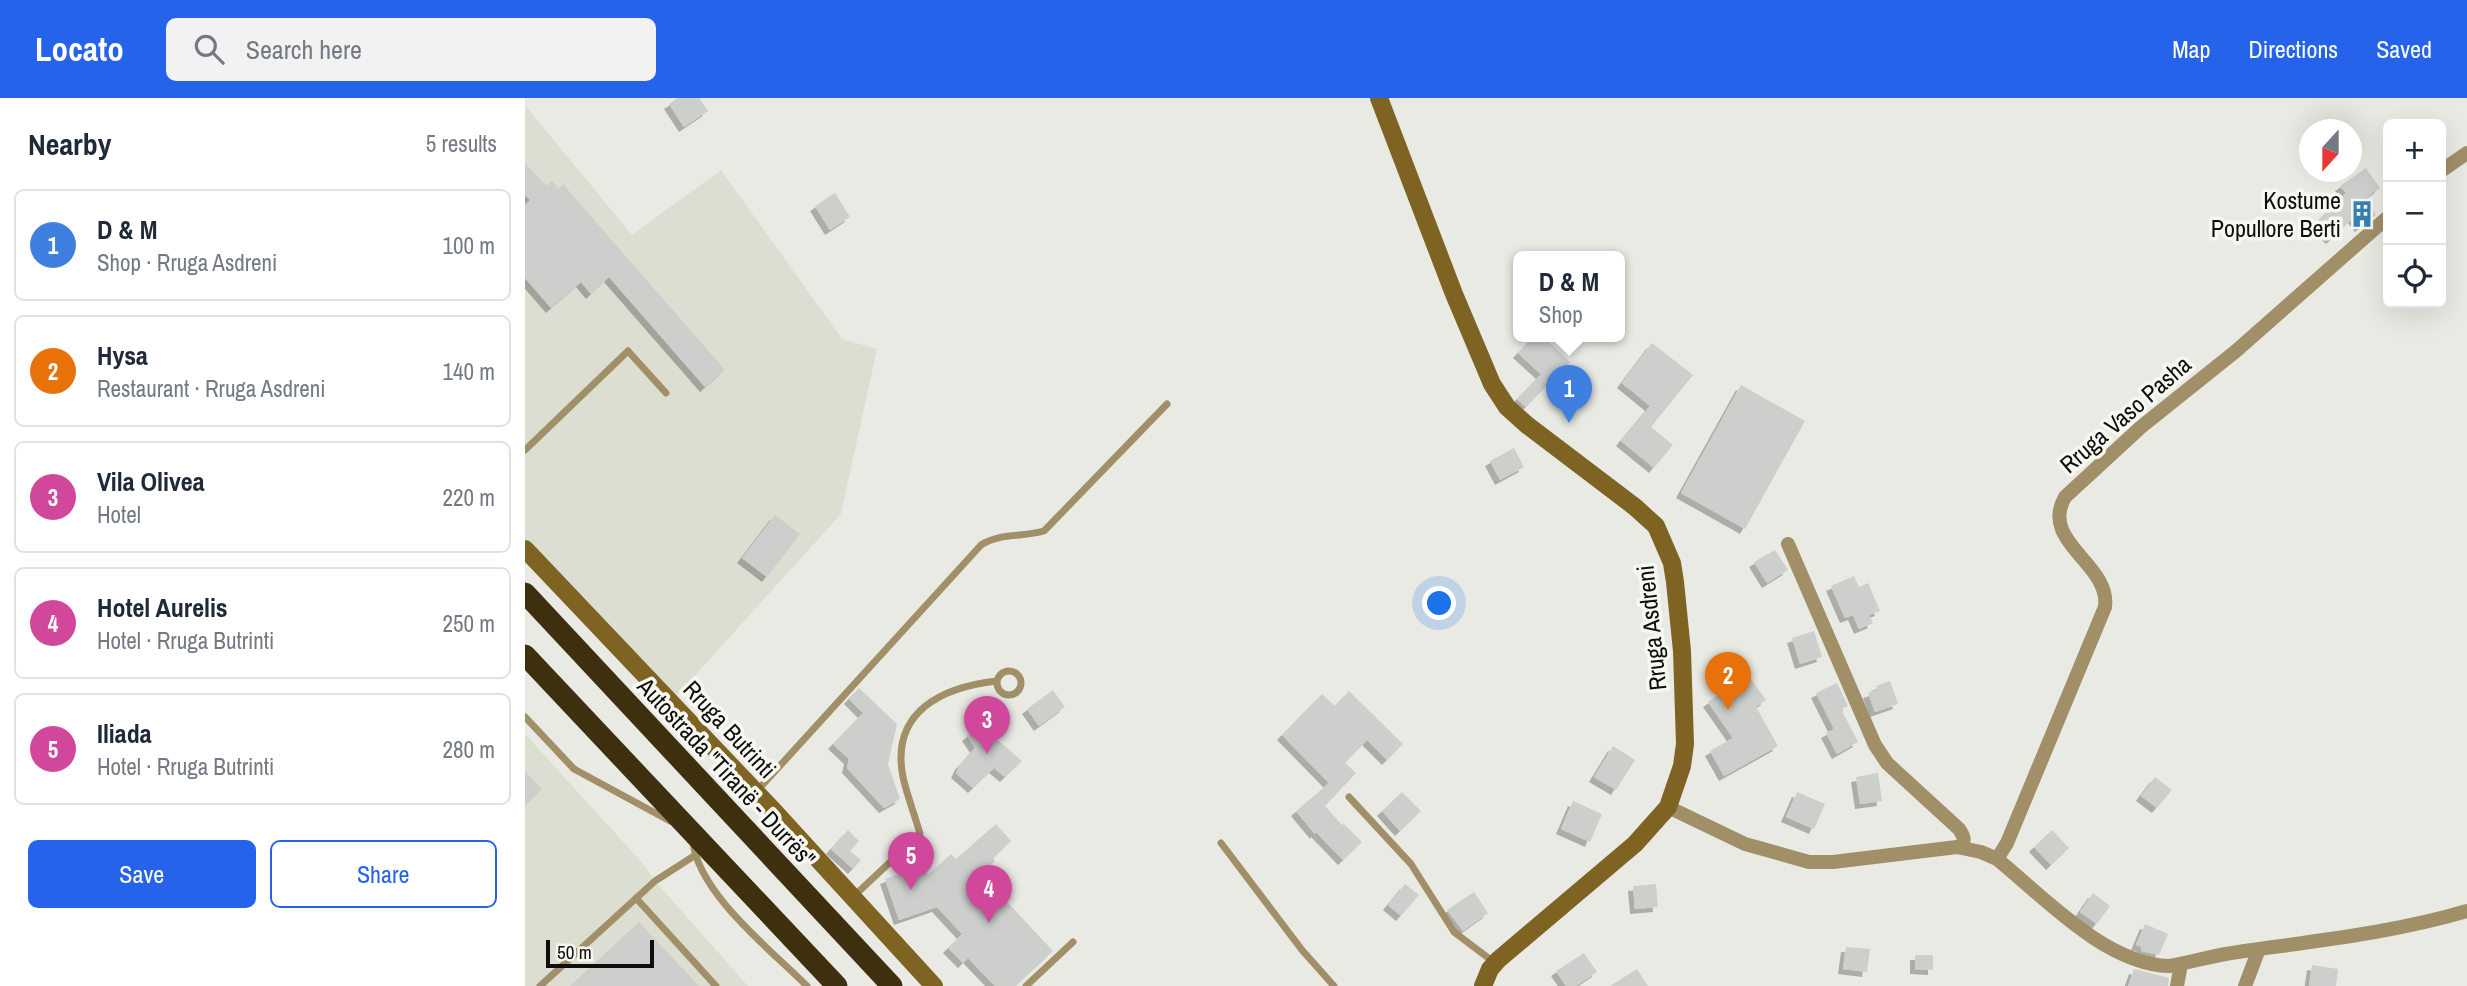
<!DOCTYPE html>
<meta charset="utf-8">
<style>
body{margin:0;font-family:"Archivo Narrow",sans-serif;background:#f2f2f3;color:#1f2937}
.controls{position:absolute;right:21px;top:21px;display:grid;overflow:hidden;border-radius:10px;box-shadow:0 7px 28px #0002}
.controls button{width:63px;height:63px;display:grid;place-items:center;padding:0;border:0;border-bottom:2px solid #e0e1e3;background:#fff;color:#1f2937;font:35px sans-serif}
.compass{position:absolute;left:1774px;top:21px;width:63px;height:63px;border-radius:50%;background:#fff;box-shadow:0 7px 28px #0002;rotate:201deg}
.scale{position:absolute;left:21px;bottom:18px;width:108px;box-sizing:border-box;padding-left:7px;border:4px solid #0e0e0c;border-top:0;font-size:19px;line-height:24px;white-space:nowrap;color:#0e0e0c;-webkit-text-stroke:5px #f7f7f2;paint-order:stroke}
.you{position:absolute;left:915px;top:506px;width:24px;height:24px;margin:-18px;border:5px solid #fff;border-radius:50%;background:#1a73e8;box-shadow:0 0 0 10px #1a73e833}
.badge{display:grid;place-items:center;width:46px;height:46px;border-radius:50%;background:#2563eb;color:#fff;font-size:23px;font-weight:700}
.pin{position:absolute;translate:-50% -58px;filter:drop-shadow(0 2px 4px #0008)}
.pin::after{content:'';position:absolute;top:37px;width:24px;height:21px;background:inherit;clip-path:polygon(0 0,100% 0,50% 100%)}
.popup{position:absolute;left:988px;top:153px;width:112px;height:91px;box-sizing:border-box;display:grid;place-content:center;border-radius:10px;background:#fff;filter:drop-shadow(0 2px 5px #0005);font-size:23px;white-space:nowrap;color:#747a83}
.popup b{font-size:26px;color:#1f2937}
.popup::after{content:'';position:absolute;left:50%;top:100%;margin-left:-14px;border:14px solid transparent;border-top-color:#fff}
.list{margin:0;padding:0;list-style:none}
h2{display:flex;justify-content:space-between;align-items:center;height:91px;margin:0;padding:0 28px;font-size:30px}
h2 small{font-size:23px;font-weight:400;color:#747a83}
.list li{display:grid;grid-template-columns:46px 1fr auto;gap:21px;align-items:center;box-sizing:border-box;height:112px;margin:0 14px 14px;padding:0 14px;border:2px solid #e0e1e3;border-radius:10px}
.list b{display:block;font-size:26px;white-space:nowrap}
.list p{margin:0;font-size:23px;white-space:nowrap;color:#747a83}
.list em{font-size:23px;font-style:normal;color:#747a83}
.actions{display:flex;gap:14px;padding:21px 28px}
.actions a{flex:1;padding:16px 0;border:2px solid #2563eb;border-radius:10px;text-align:center;font-size:24px;color:#2563eb}
.actions .main{background:#2563eb;color:#fff}
.icon{flex:none;width:38px;height:38px;fill:none;stroke:currentColor;stroke-width:2;stroke-linecap:round;stroke-linejoin:round}
.map{position:relative;flex:none;width:1942px;height:888px;overflow:hidden}
header{display:flex;align-items:center;gap:42px;box-sizing:border-box;height:98px;padding:0 35px;background:#2563eb;color:#fff}
header strong{font-size:33px}
nav{display:flex;gap:38px;margin-inline-start:auto;font-size:24px}
.search{width:490px;height:63px;background:#f2f2f3;display:flex;align-items:center;gap:18px;box-sizing:border-box;padding:0 24px;border-radius:10px;color:#747a83;font-size:26px}
main{display:flex}
aside{flex:1;background:#fff}
.map>svg:first-child{display:block}
</style>
<header>
<strong>Locato</strong>
<div class="search"><svg class="icon" aria-label="search" viewBox="0 0 24 24"><circle cx="10" cy="10" r="6"/><path d="M15 15l6 6"/></svg>Search here</div>
<nav><a>Map</a><a>Directions</a><a>Saved</a></nav>
</header>
<main>
<aside>
<h2>Nearby<small>5 results</small></h2>
<ul class="list">
<li><span class="badge" style="background:#3f7fe0">1</span><div><b>D &amp; M</b><p>Shop · Rruga Asdreni</p></div><em>100 m</em></li>
<li><span class="badge" style="background:#e8710a">2</span><div><b>Hysa</b><p>Restaurant · Rruga Asdreni</p></div><em>140 m</em></li>
<li><span class="badge" style="background:#d1479c">3</span><div><b>Vila Olivea</b><p>Hotel</p></div><em>220 m</em></li>
<li><span class="badge" style="background:#d1479c">4</span><div><b>Hotel Aurelis</b><p>Hotel · Rruga Butrinti</p></div><em>250 m</em></li>
<li><span class="badge" style="background:#d1479c">5</span><div><b>Iliada</b><p>Hotel · Rruga Butrinti</p></div><em>280 m</em></li>
</ul>
<div class="actions"><a class="main">Save</a><a>Share</a></div>
</aside>
<div class="map">
<svg width="1942" height="888" viewBox="0 0 1942 888">
<defs>
<filter id="shadow"><feDropShadow dx="-5" dy="5" stdDeviation="0" flood-color="#0004"/></filter>
</defs>
<rect width="100%" height="100%" fill="#eaeae5"/>
<path fill="#ddded2" d="M0 7 107 137 196 72 317 241 352 251 316 416 146 604 0 451Z
M0 636 120 768 130 783 223 888H0Z"/>
<path fill="#cccfcb" filter="url(#shadow)" d="M153 0H174L183 13 159 29 144 6Z
M0 65 22 88 27 83 33 91 38 86 200 272 180 289 84 179 66 196 56 184 26 210 0 180V107L5 102 0 97Z
M1841 70 1855 90 1841 100 1851 117 1835 129 1828 120 1806 141 1790 125 1821 95 1815 88Z
M310 95 325 119 305 132 290 108Z
M1008 239H1019L1045 264 1001 309 992 301 1016 276 993 255Z
M1127 245 1168 277 1126 329 1148 347 1129 370 1096 343 1125 308 1097 285Z
M1216 287 1280 323 1220 431 1156 395Z
M989 350 999 369 975 382 965 363Z
M250 417 275 436 242 479 217 460Z
M1250 452 1263 472 1242 485 1229 464Z
M1329 478 1334 489 1343 485 1355 513 1344 517 1348 525 1334 531 1328 517 1320 520 1306 488Z
M1289 533 1297 559 1275 566 1267 540Z
M1223 577 1241 602 1231 609 1253 648 1199 678 1185 653 1208 640 1183 604Z
M1365 583 1373 606 1350 614 1343 595 1353 592 1351 588Z
M1312 585 1323 608 1316 611 1333 644 1312 656 1301 635 1309 631 1291 595Z
M334 590 372 626 363 666 375 701 359 710 322 670 324 661 308 646 338 615 324 601Z
M528 592 540 609 514 628 502 611Z
M824 593 878 646 862 662 842 642 820 665 831 675 800 708 817 727 819 726 837 744 818 762 791 734 790 736 771 713 804 685 757 637 797 596 810 608Z
M466 620 476 633 469 639 497 663 480 679 469 670 448 690 431 675 435 667 450 650 442 638Z
M1088 648 1110 662 1091 692 1069 679Z
M0 673 17 691 0 708Z
M1353 675 1357 703 1335 706 1331 679Z
M1630 679 1647 692 1632 710 1616 698Z
M877 694 896 713 875 733 857 713Z
M1272 694 1300 706 1289 731 1261 719Z
M1048 703 1077 716 1065 744 1036 731Z
M471 726 486 743 468 760 470 763 456 776 528 853 490 888H470L443 860 438 865 423 850 437 836 412 809 374 822 360 781 399 767 403 777 426 756 431 761Z
M323 732 334 743 325 753 336 762 328 771 306 751Z
M1527 732 1544 750 1526 767 1509 749Z
M880 786 894 797 876 818 863 807Z
M1131 786 1133 809 1110 811 1108 788Z
M949 794 963 815 938 833 922 812Z
M1568 795 1585 808 1572 826 1555 814Z
M114 824 174 888H45Z
M1620 826 1643 836 1634 857 1616 853 1617 849 1611 847Z
M1321 849 1345 851 1342 874 1318 871Z
M1059 855 1072 874 1051 888H1041L1031 873Z
M1390 857H1408V872L1390 871Z
M1787 867 1813 871 1811 888H1784Z
M1112 871 1123 888H1085Z
M1609 871 1644 880 1643 888H1603Z"/>
<g fill="none" stroke-linecap="round" stroke-linejoin="round">
<path stroke="#a18f68" stroke-width="7" d="M0 352 103 253 141 295
M472 585a12 12 0 1 1 24 0a12 12 0 1 1-24 0Z
M0 619 49 671 145 723
M231 694 456 447C475 435 498 439 519 433L642 306
M824 699 886 766 929 834 970 865
M168 743C172 794 247 853 282 888
M696 745 777 852 809 888
M329 798 395 736C390 717 382 698 378 679 365 613 418 589 472 583
M111 800 191 888
M15 888 130 783 169 758
M501 888 548 844"/>
<path stroke="#a18f68" stroke-width="14" d="M1916 73 1942 55
M1263 446 1350 647 1362 665 1434 731C1438 737 1441 742 1436 749
M1143 709 1220 746 1284 764H1308L1432 749 1456 754 1472 761C1519 799 1580 866 1644 868 1667 864 1690 857 1713 854 1789 843 1868 835 1942 813
M1472 761 1482 745 1580 509C1586 466 1514 444 1540 399L1616 329 1711 253 1863 119
M1652 888 1656 866
M1720 888 1734 851"/>
<path stroke="#7e6322" stroke-width="18" d="M854 0 929 196 967 286 982 309 1002 327 1110 409 1131 428 1147 465 1150 484 1157 553 1160 646 1157 668 1143 709 1110 746 973 862 965 871 958 888
M0 451 247 711 409 888"/>
<path stroke="#3e300e" stroke-width="21" d="M0 495 367 888
M0 557 312 888"/>
</g>
<defs>
<symbol id="building-bare" viewBox="-9 -9 18 18"><path d="M-4-6H4V6H1V3H-1V6H-4ZM-2.5-4.3h1.7v1.8h-1.7ZM.8-4.3h1.7v1.8H.8ZM-2.5-1h1.7V.8h-1.7ZM.8-1h1.7V.8H.8Z" fill="#3581b4" stroke="#f7f7f2" stroke-width="2.5" paint-order="stroke"/></symbol>
</defs>
<g fill-rule="evenodd">
<use href="#building-bare" x="1818" y="97" width="38" height="38"/>
</g>
<g text-anchor="middle" dominant-baseline="central" stroke-width="7" stroke-linejoin="round" paint-order="stroke">
<g font-size="24" fill="#0e0e0c" stroke="#f7f7f2" text-anchor="end">
<text x="1816" y="102">Kostume<tspan x="1816" dy="28">Popullore Berti</tspan></text>
</g>
<g font-size="24" fill="#0e0e0c" stroke="#f7f7f2">
<text transform="translate(1600 316) rotate(-41)">Rruga Vaso Pasha</text>
<text transform="translate(1126 530) rotate(-96)">Rruga Asdreni</text>
<text transform="translate(205 631) rotate(47)">Rruga Butrinti</text>
<text transform="translate(202 674) rotate(47)">Autostrada "Tiranë - Durrës"</text>
</g>
</g>
</svg>
<div class="controls">
<button>+</button>
<button>−</button>
<button><svg class="icon" aria-label="locate" viewBox="0 0 24 24"><circle cx="12" cy="12" r="6"/><path d="M12 2v4M12 18v4M2 12h4M18 12h4"/></svg></button>
</div>
<svg class="compass" viewBox="-18 -18 36 36"><path d="M0-13l5 13h-10z" fill="#e53935"/><path d="M0 13l5-13h-10z" fill="#747a83"/></svg>
<div class="scale">50 m</div>
<div class="you"></div>
<div class="pin badge" style="left:1044px;top:325px;background:#3f7fe0">1</div>
<div class="popup"><b>D &amp; M</b>Shop</div>
<div class="pin badge" style="left:1203px;top:612px;background:#e8710a">2</div>
<div class="pin badge" style="left:462px;top:656px;background:#d1479c">3</div>
<div class="pin badge" style="left:464px;top:825px;background:#d1479c">4</div>
<div class="pin badge" style="left:386px;top:792px;background:#d1479c">5</div>
</div>
</main>
